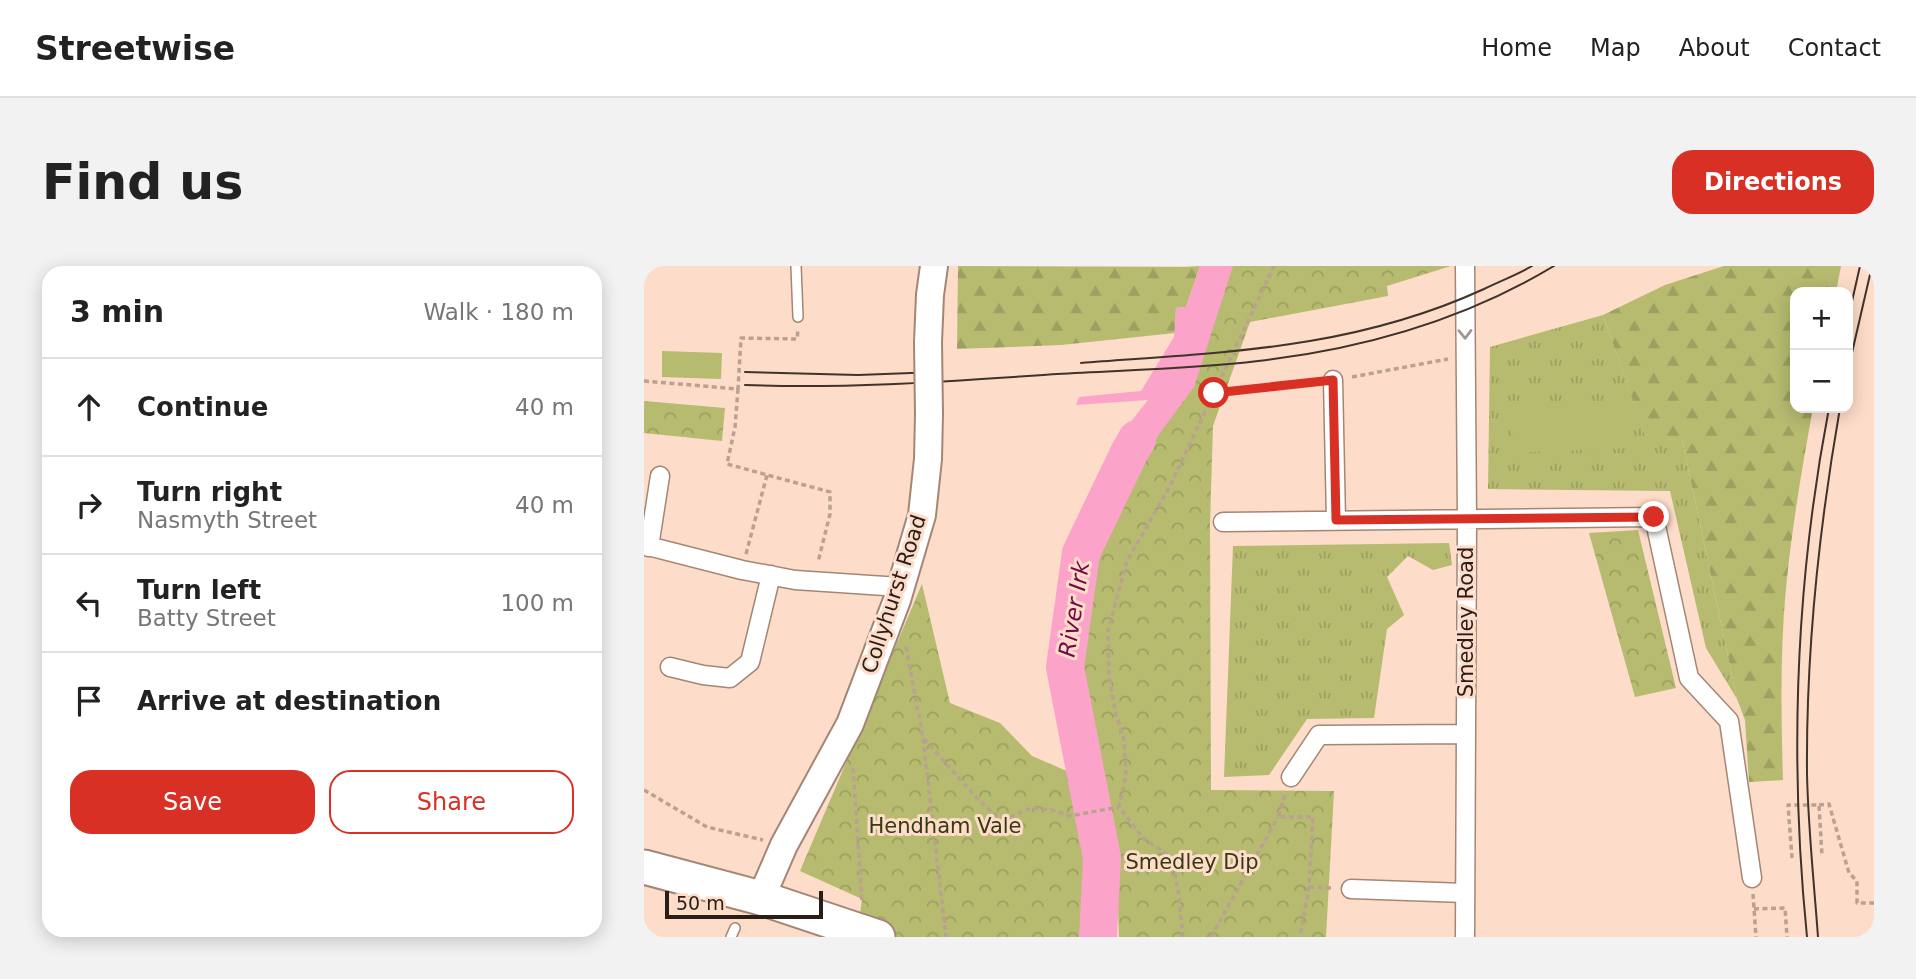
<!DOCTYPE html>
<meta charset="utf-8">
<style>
body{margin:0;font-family:"DejaVu Sans",sans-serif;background:#f2f2f2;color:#222}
.controls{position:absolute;right:21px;top:21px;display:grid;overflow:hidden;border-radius:14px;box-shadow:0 4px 18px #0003}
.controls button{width:63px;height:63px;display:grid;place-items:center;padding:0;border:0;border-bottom:2px solid #e0e0e0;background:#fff;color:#222;font:35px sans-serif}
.scale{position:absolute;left:21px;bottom:18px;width:158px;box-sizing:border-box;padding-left:7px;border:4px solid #291d16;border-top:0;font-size:19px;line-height:24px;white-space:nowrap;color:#291d16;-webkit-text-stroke:5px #fddcc9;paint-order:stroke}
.stop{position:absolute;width:21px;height:21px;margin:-16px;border:5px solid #d93025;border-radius:50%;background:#fff}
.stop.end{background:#d93025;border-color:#fff;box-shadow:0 2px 7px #0008}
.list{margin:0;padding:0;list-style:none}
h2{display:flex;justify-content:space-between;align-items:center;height:91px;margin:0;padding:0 28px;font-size:30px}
h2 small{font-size:23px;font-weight:400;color:#767676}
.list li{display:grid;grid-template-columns:46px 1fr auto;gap:21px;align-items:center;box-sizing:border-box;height:98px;padding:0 28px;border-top:2px solid #e0e0e0}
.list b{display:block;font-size:26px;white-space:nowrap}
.list p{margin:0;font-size:23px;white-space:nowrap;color:#767676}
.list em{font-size:23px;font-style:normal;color:#767676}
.actions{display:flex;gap:14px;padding:21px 28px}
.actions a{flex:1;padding:16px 0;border:2px solid #d93025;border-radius:21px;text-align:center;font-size:24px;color:#d93025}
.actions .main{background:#d93025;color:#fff}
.icon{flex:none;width:38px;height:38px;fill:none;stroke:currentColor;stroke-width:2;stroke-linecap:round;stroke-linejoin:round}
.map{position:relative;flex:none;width:1230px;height:671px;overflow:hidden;border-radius:21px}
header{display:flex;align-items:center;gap:42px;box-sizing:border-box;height:98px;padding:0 35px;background:#fff;border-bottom:2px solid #e0e0e0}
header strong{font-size:33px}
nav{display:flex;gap:38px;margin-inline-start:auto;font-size:24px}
.intro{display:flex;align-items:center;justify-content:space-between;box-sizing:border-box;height:168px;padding:0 42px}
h1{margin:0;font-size:49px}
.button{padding:18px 32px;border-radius:21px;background:#d93025;color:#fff;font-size:24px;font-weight:700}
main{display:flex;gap:42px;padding:0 42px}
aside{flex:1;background:#fff;border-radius:21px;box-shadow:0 4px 18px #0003}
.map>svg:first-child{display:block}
</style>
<header>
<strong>Streetwise</strong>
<nav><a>Home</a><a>Map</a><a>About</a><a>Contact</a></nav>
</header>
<div class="intro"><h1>Find us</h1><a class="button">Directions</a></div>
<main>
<aside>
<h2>3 min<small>Walk · 180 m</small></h2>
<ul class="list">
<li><svg class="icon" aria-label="ahead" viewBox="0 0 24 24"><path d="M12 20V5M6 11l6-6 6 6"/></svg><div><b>Continue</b></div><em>40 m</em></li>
<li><svg class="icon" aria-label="right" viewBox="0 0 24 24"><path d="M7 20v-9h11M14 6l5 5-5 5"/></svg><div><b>Turn right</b><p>Nasmyth Street</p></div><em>40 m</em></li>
<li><svg class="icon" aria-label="left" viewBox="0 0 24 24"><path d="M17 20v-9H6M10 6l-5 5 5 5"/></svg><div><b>Turn left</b><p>Batty Street</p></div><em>100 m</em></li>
<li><svg class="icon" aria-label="arrive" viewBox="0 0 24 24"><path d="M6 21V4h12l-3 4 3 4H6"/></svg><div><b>Arrive at destination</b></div></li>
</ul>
<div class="actions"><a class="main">Save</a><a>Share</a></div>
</aside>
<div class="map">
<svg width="1230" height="671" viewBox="0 0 1230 671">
<defs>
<pattern id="grass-tufts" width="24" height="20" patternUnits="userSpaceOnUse" patternTransform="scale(1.75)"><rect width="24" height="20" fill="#b6bb70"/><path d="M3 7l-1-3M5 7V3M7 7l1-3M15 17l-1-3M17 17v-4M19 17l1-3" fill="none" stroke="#9ca060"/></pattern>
<pattern id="forest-firs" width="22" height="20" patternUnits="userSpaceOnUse" patternTransform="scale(1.75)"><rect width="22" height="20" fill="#b6bb70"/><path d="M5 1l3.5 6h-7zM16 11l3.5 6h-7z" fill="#9ca060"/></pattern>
<pattern id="park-crowns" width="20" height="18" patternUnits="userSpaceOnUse" patternTransform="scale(1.75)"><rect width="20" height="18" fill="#b6bb70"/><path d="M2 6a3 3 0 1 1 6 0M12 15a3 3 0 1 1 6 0" fill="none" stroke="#9ca060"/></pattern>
</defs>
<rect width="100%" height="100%" fill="#fddcc9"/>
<path fill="url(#grass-tufts)" d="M959 49 1003 174 1038 173 1093 433 1062 382 1026 225 844 223 846 81Z
M805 277 808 299 789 304 764 290 743 311 760 349 743 363 730 452 663 453 625 509 580 511 589 280Z"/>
<path fill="url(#forest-firs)" d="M314 0 541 1 556 0 542 41 532 42 531 67 417 79 313 83Z
M1080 0H1197L1192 26H1151V142H1169C1158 202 1148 261 1142 322 1136 385 1137 450 1139 514L1105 516 1101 454 1093 433 1038 173 1003 175 959 49 1021 19Z"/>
<path fill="url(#park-crowns)" d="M586 0H807L743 20 744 30 606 56 569 160 566 258 567 524 690 525 682 671H475L473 608 433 400 454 267 537 132Z
M0 135 81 142 78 175 0 167Z
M994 264 1032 422 991 431 945 267Z
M278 318 306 437 356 457 388 490 432 509 443 553 444 625 448 671H213L218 633 156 605Z"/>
<path fill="#b6bb70" d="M18 85 78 87 77 113 18 111Z
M982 136 984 182 869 187 867 139Z"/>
<path fill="#fca3ca" d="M556 0H589L550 121 507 179 482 223 454 215 464 194 466 182 504 134 432 139 435 131 497 125 530 71 532 42 542 41Z
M439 614 469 617V671H436Z"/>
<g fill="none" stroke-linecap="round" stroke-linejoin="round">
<path stroke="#fca3ca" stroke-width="38" d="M454 671 458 592 421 401 437 287 485 187 493 173"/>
<defs>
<path id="lane" d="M152 0 154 51
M87 671 91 662"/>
<path id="street" d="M821 0 823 253 821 671
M689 114 692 254
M579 256 1010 251 1045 412 1085 455 1108 612
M0 279 98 304 151 314 256 321
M5 281 16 210
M26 401 59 409 86 412 106 396 127 309
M647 511 675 469 822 468
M707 623 821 627"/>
<path id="secondary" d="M284 76 286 29 290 0
M117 632 140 579 206 458 253 334 278 249 284 193 285 148"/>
<path id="highway" d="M0 601 117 632 234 671"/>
</defs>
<use href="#lane" stroke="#a48675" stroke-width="12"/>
<use href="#street" stroke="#a48675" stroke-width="21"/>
<use href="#secondary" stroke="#a48675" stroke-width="30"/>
<use href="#highway" stroke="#a48675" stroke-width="37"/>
<path stroke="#bba192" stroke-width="3.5" stroke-dasharray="5 3.5" stroke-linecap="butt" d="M708 111 804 93
M0 115 94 123 97 72 153 73 154 64
M94 123 91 161 83 198 186 226V248L174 296
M570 127 673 116
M102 288 123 209
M262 381 279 472 302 671
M280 473 332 531 351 549 366 551 387 542 408 544 426 550 475 541
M209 502 218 637
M0 524 63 561 119 574
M641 529 634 551H669L665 621 656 671
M1175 539 1185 538 1205 607 1213 615V637H1230
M1148 592 1144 539H1175L1178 590
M665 621 688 622
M1109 628 1112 671
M1110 643 1141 642 1143 671
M539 671 534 623 527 591 499 572 475 541 482 510 480 474 471 445 465 409 464 365 483 295 526 220 630 0
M567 671 634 551"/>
<use href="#lane" stroke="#fff" stroke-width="9"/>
<use href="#street" stroke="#fff" stroke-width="18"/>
<use href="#secondary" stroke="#fff" stroke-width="26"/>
<use href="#highway" stroke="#fff" stroke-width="33"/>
<path stroke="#41332a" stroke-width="2" d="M1204 53 1216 0
M437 97C579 86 707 84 840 23 856 15 873 9 888 0
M1204 104 1228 0
M101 106 214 109 294 106
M101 119C206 123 309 115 413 108 480 104 548 103 614 95 718 83 820 54 910 0
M1163 671C1145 492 1151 319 1185 142
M1174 671C1170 616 1164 561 1163 507 1162 384 1175 262 1196 142"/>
<defs>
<path id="secondary-bridge" d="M284 76 285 148"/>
</defs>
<use href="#secondary-bridge" stroke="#a48675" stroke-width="30" stroke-linecap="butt"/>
<use href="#secondary-bridge" stroke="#fff" stroke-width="26"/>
</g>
<defs><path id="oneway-chevron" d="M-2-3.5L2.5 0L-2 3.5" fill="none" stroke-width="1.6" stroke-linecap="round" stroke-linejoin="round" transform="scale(1.75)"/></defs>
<use stroke="#9f9996" href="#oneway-chevron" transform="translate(821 68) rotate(89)"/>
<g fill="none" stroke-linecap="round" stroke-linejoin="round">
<path stroke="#d93025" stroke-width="9" d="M570 127 689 114 692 254 1010 251"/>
</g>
<g text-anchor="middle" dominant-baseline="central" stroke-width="6" stroke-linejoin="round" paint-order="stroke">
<g font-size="21" fill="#291d16" stroke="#fddcc9">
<text transform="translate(250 328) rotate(-72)">Collyhurst Road</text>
<text transform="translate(822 356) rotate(-90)">Smedley Road</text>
</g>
<g font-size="21" fill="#373912" stroke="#fddcc9">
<text x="301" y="560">Hendham Vale</text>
<text x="548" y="596">Smedley Dip</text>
</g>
<g font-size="23" font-style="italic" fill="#730947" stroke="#fddcc9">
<text transform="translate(430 343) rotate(-81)">River Irk</text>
</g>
</g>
</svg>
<div class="controls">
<button>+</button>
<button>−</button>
</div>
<div class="scale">50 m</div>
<div class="stop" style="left:570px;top:127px"></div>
<div class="stop end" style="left:1010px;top:251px"></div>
</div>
</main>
